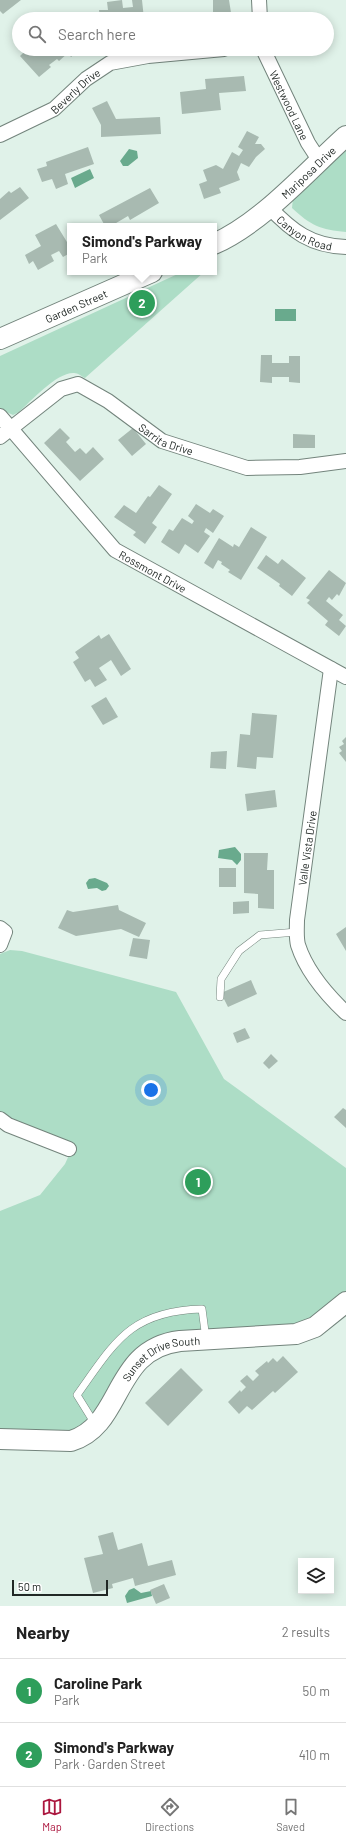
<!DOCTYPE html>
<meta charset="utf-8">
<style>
body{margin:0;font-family:Barlow,sans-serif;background:#f6f6f6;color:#222}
.controls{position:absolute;right:12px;bottom:12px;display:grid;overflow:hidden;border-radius:0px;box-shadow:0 2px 10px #0003}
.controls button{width:36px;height:36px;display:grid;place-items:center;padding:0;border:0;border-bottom:1px solid #e0e0e0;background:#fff;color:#222;font:20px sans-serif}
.scale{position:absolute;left:12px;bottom:10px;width:96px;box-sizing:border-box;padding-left:4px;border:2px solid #212825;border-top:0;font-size:11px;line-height:14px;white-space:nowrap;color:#212825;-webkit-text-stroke:3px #fff;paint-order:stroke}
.you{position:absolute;left:151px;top:1090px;width:14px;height:14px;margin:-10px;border:3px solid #fff;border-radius:50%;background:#1a73e8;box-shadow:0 0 0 6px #1a73e833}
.badge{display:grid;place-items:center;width:26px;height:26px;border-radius:50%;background:#ab163e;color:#fff;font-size:13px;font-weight:700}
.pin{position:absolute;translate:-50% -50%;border:2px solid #fff;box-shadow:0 1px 4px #0006}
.popup{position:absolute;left:67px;top:223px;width:150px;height:52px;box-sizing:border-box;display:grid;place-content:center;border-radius:0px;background:#fff;filter:drop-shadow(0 1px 3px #0005);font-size:13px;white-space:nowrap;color:#767676}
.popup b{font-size:15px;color:#222}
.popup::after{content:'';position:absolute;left:50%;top:100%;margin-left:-8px;border:8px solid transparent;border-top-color:#fff}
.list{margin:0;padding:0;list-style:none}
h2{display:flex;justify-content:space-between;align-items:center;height:52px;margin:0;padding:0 16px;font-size:17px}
h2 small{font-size:13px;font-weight:400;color:#767676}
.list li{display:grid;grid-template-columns:26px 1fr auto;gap:12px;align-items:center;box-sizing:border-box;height:64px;padding:0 16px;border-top:1px solid #e0e0e0}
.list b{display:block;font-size:15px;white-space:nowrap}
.list p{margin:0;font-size:13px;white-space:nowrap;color:#767676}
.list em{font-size:13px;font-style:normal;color:#767676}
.icon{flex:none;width:22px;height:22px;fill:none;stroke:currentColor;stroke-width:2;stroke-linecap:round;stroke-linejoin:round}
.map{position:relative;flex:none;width:346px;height:1606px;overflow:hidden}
.search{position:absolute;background:#fff;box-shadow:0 2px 10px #0003;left:12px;right:12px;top:12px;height:44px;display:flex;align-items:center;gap:10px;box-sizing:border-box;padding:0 14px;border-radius:22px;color:#767676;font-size:15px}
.sheet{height:180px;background:#fff}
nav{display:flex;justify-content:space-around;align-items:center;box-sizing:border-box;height:56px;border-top:1px solid #e0e0e0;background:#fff;font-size:11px;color:#767676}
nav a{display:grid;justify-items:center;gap:2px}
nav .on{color:#ab163e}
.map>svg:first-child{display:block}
</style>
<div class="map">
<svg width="346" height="1606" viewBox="0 0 346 1606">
<rect width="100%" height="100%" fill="#e0f2e9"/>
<path fill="#adddc6" d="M346 150V232C321 230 310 225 292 208L293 198Z
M182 272H204L85 378C81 376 78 373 74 373 57 372 31 401 19 412L13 415 0 409V356Z
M10 950 22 951 176 992 224 1079 346 1168V1292L314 1317 292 1326 169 1334 152 1339 138 1348 86 1425 67 1433 0 1431V1211L40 1195 65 1164 74 1144 7 1117 0 1111V954Z"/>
<path fill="#69aa8d" d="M129 149 137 151 138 158 128 166H123L120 161Z
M90 169 94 178 75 188 71 178Z
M275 309H296V321H275Z
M235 847 241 854V860L237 865 232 860 218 858 219 850Z
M95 878 107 883 109 886 106 890 102 891 97 888 88 889 86 883 89 879Z
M134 1588 141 1593 151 1591 152 1596 127 1603 125 1596 129 1590Z"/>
<path fill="#a8bab1" d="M0 0H21L3 14 0 11Z
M122 0 123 8 133 7 132 0H142L144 19H100L99 10H108L107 2Z
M213 0H229L232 19H213Z
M27 49H76L78 51 71 57 68 53 59 61 57 59 49 65 51 67 39 77 20 56Z
M244 76 246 91 219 93 221 110 182 114 180 92 206 89 205 79Z
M107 101 116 119 160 117 161 134 101 137V125L92 108Z
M247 131 259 137 255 144H261L265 149 256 157 249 167 241 163 237 172 240 180 219 188 221 193 204 199 199 184 207 181 203 170 216 165 223 169 232 152 239 156 243 150 238 147Z
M88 147 94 164 65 174 68 184 56 189 52 179 42 182 37 169 47 166 46 162Z
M20 187 29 198 0 220V199L9 191 11 193Z
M150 188 159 203 130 220 128 216 111 226H105L99 215Z
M56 224 70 247V253L63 257 59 251 51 255 54 261 38 270 33 261 29 264 25 255 41 246 35 235Z
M261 355H272V363H289V356H300V383L289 382V377H272V383L260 382Z
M60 428 70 438 66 442 75 452 80 448 86 454 93 447 104 459 80 481 44 443Z
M133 428 146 444 132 456 118 440Z
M293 434 315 435V448H293Z
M159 485 172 494 152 523 157 527 145 544 133 535 136 532 114 517 124 505 136 513 148 496 150 497Z
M196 504 210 513 213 509 224 516 213 533 206 528 204 532 210 536 198 553 185 544 179 554 161 542 169 529 173 531 182 518 192 524 194 521 188 516Z
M251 527 267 537 241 580 228 572 230 570 221 564 222 562 218 560 213 569 204 563 219 538 233 547 234 544 239 547Z
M266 555 278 564 282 559 306 578 292 596 279 586 280 584 257 568Z
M329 570 346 583 339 596 337 594 332 600 329 597 326 601 343 615 339 620 346 626 339 636 325 625 328 621 307 603 310 600 306 598Z
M109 634 131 669 121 676 111 660 99 668 107 680 95 687 90 679 85 682 73 662 79 658 75 652 99 635 101 639Z
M106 697 118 717 103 725 91 706Z
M252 713 277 715 273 758 257 757 256 769 237 767 240 734 250 735Z
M346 737V762L339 753 342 751 339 747 344 744 342 741Z
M227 751 226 769 210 768 211 752Z
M275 790 277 807 247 811 245 794Z
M244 853H268L267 870H274V909L258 908V894L244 893Z
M219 868H236V887H219Z
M249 901V913L233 914V902Z
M118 905 119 910 146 923 139 937 121 929 76 936 58 928 67 910 73 912Z
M346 927V951L336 934Z
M133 938 150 940 147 959 129 956Z
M251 980 257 994 228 1007 221 993Z
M245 1028 250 1038 237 1043 233 1033Z
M271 1054 278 1061 269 1069 263 1063Z
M343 1108 346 1110V1128L334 1117Z
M283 1356 298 1372 275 1393 273 1391 252 1410 247 1406 239 1414 228 1402 240 1390 241 1392 246 1387 240 1381 247 1375 253 1381 259 1375 255 1371 267 1361 268 1363 273 1358 277 1362Z
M181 1368 203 1390 168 1426 145 1403Z
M113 1532 118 1550 142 1543 148 1566 172 1560 176 1575 135 1586 133 1578 112 1584 113 1588 93 1593 84 1558 103 1554 98 1536Z
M164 1584 170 1598 156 1604 150 1590Z"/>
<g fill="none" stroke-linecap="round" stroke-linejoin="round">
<defs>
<path id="lane" d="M220 997 221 979 239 951 260 935 297 932
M95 1424 77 1395C115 1342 130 1311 202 1309L206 1339"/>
<g id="street">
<path d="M259 0 260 19"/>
<path id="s1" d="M263 49 308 143 319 160"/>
<path id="s2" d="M0 135 54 109 86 79 110 63 148 56 224 49"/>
<path id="s3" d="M269 207C292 231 311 246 346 247"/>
<path id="s4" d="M0 416 115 550 346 677"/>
<path id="s5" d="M0 437 61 389 78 384 108 401 162 441 247 468 300 467 346 461"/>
<path d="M331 669 297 920C297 928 296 937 298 945 306 970 327 995 346 1013"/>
<path d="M0 928 5 932 0 945"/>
<path d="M0 1119 8 1125 69 1149"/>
</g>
<g id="secondary">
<path id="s6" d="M214 244C263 222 306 172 346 136"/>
<path id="s7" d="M0 339 152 272"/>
<path id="s8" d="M0 1439 71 1441C124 1425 112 1349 180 1341L296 1334 315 1327 346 1302"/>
</g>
</defs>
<use href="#lane" stroke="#73847c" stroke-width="8"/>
<use href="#street" stroke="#73847c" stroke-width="16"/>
<use href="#secondary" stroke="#73847c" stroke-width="22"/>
<use href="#lane" stroke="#fff" stroke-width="7"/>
<use href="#street" stroke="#fff" stroke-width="14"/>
<use href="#secondary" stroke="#fff" stroke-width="20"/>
</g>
<g text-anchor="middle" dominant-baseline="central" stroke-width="3" stroke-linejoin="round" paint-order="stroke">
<g font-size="11" fill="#212825" stroke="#fff">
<text stroke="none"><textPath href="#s2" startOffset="88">Beverly Drive</textPath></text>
<text stroke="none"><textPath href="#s1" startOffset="62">Westwood Lane</textPath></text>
<text stroke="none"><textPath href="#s6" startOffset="119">Mariposa Drive</textPath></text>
<text stroke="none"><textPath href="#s3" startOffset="45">Canyon Road</textPath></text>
<text stroke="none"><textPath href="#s7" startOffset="83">Garden Street</textPath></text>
<text stroke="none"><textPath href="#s5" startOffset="200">Sarrita Drive</textPath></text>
<text stroke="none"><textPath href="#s4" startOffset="220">Rossmont Drive</textPath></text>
<text transform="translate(307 848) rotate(-82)">Valle Vista Drive</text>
<text stroke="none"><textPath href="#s8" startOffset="200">Sunset Drive South</textPath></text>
</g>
</g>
</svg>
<div class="controls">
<button><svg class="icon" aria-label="layers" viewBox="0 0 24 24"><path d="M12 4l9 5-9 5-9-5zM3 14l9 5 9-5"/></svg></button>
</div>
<div class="scale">50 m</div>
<div class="you"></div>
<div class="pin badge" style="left:198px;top:1182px;background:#2e9e5b">1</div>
<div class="pin badge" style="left:142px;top:303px;background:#2e9e5b">2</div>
<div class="popup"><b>Simond's Parkway</b>Park</div>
<div class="search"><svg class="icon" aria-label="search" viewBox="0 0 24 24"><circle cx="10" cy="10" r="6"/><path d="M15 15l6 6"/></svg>Search here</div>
</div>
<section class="sheet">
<h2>Nearby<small>2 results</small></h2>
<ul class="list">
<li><span class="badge" style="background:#2e9e5b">1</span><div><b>Caroline Park</b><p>Park</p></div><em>50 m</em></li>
<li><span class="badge" style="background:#2e9e5b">2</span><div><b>Simond's Parkway</b><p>Park · Garden Street</p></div><em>410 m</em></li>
</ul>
</section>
<nav>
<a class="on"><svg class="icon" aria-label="map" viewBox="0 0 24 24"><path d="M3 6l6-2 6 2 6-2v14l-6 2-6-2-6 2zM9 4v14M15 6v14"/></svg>Map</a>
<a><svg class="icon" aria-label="directions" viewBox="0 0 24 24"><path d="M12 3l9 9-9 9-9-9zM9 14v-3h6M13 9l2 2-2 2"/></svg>Directions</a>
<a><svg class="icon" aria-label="saved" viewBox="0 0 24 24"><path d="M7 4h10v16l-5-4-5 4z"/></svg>Saved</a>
</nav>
